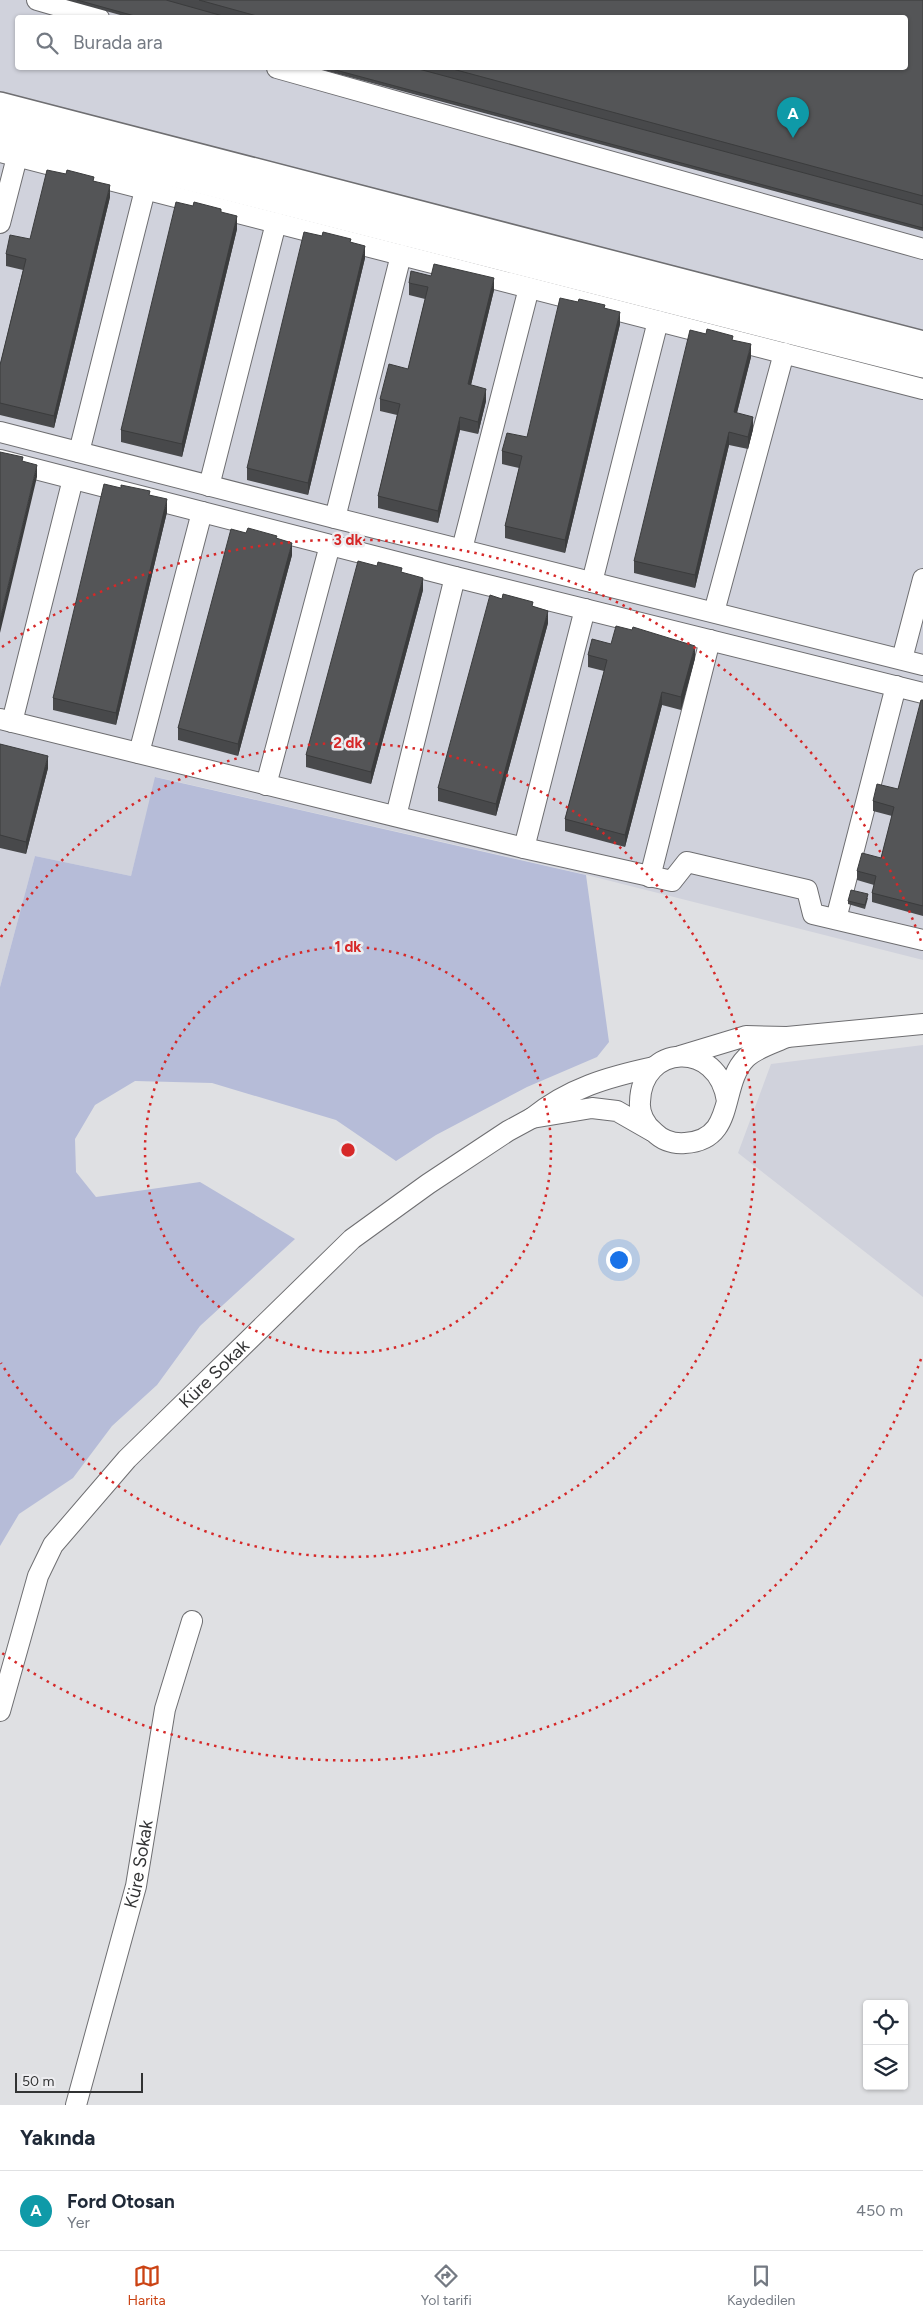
<!DOCTYPE html>
<html lang="tr">
<meta charset="utf-8">
<style>
body{margin:0;font-family:Figtree,sans-serif;background:#f2f2f3;color:#1f2937}
.controls{position:absolute;right:15px;bottom:15px;display:grid;overflow:hidden;border-radius:5px;box-shadow:0 1px 4px #0004}
.controls button{width:45px;height:45px;display:grid;place-items:center;padding:0;border:0;border-bottom:1px solid #e0e1e3;background:#fff;color:#1f2937;font:25px sans-serif}
.scale{position:absolute;left:15px;bottom:12px;width:128px;box-sizing:border-box;padding-left:5px;border:2px solid #313233;border-top:0;font-size:14px;line-height:18px;white-space:nowrap;color:#313233;-webkit-text-stroke:4px #ededf0;paint-order:stroke}
.you{position:absolute;left:618px;top:1259px;width:18px;height:18px;margin:-12px;border:4px solid #fff;border-radius:50%;background:#1a73e8;box-shadow:0 0 0 8px #1a73e833}
.badge{display:grid;place-items:center;width:32px;height:32px;border-radius:50%;background:#cb4314;color:#fff;font-size:16px;font-weight:700}
.pin{position:absolute;translate:-50% -41px;filter:drop-shadow(0 1px 2px #0008)}
.pin::after{content:'';position:absolute;top:26px;width:18px;height:15px;background:inherit;clip-path:polygon(0 0,100% 0,50% 100%)}
.list{margin:0;padding:0;list-style:none}
h2{display:flex;justify-content:space-between;align-items:center;height:65px;margin:0;padding:0 20px;font-size:21px}
h2 small{font-size:16px;font-weight:400;color:#747a83}
.list li{display:grid;grid-template-columns:32px 1fr auto;gap:15px;align-items:center;box-sizing:border-box;height:80px;padding:0 20px;border-top:1px solid #e0e1e3}
.list b{display:block;font-size:19px;white-space:nowrap}
.list p{margin:0;font-size:16px;white-space:nowrap;color:#747a83}
.list em{font-size:16px;font-style:normal;color:#747a83}
.icon{flex:none;width:28px;height:28px;fill:none;stroke:currentColor;stroke-width:2;stroke-linecap:round;stroke-linejoin:round}
.map{position:relative;flex:none;width:923px;height:2105px;overflow:hidden}
.search{position:absolute;background:#fff;box-shadow:0 1px 4px #0004;left:15px;right:15px;top:15px;height:55px;display:flex;align-items:center;gap:12px;box-sizing:border-box;padding:0 18px;border-radius:5px;color:#747a83;font-size:19px}
.sheet{height:145px;background:#fff}
nav{display:flex;justify-content:space-around;align-items:center;box-sizing:border-box;height:70px;border-top:1px solid #e0e1e3;background:#fff;font-size:14px;color:#747a83}
nav a{display:grid;justify-items:center;gap:2px}
nav .on{color:#cb4314}
.map>svg:first-child{display:block}
</style>
<div class="map">
<svg width="923" height="2105" viewBox="0 0 923 2105">
<rect width="100%" height="100%" fill="#dfe0e3"/>
<path fill="#d0d2dc" fill-rule="evenodd" d="M0 0H923V960L559 868 156 777 131 876 35 856 0 987ZM18 18H906V68H18Z
M923 1045V1297L738 1153 771 1064Z"/>
<path fill="#b6bcd8" d="M155 777 586 875 609 1042 597 1057 527 1087 436 1135 396 1161 336 1120 212 1083 135 1081 95 1105 75 1139 76 1172 96 1197 200 1182 295 1239 200 1326 157 1385 112 1426 73 1478 19 1514 0 1546V987L35 856 131 876Z"/>
<g fill="none" stroke-linecap="round" stroke-linejoin="round">
<defs>
<g id="minor">
<path d="M37 0 99 18"/>
<path d="M277 68 923 249"/>
<path d="M0 152 923 389"/>
<path d="M0 223 17 157"/>
<path d="M0 432 335 518 923 665"/>
<path d="M79 452 145 190"/>
<path d="M0 460 455 577 923 693"/>
<path d="M209 486 276 223"/>
<path d="M335 518 401 255"/>
<path d="M462 549 529 288"/>
<path d="M592 582 658 321"/>
<path d="M714 612 784 353"/>
<path d="M902 659 923 579"/>
<path d="M0 719 524 848 672 881 687 862 807 890 813 914 923 940"/>
<path d="M12 722 73 479"/>
<path d="M139 753 202 512"/>
<path d="M266 785 330 545"/>
<path d="M396 816 455 577"/>
<path d="M524 848 585 609"/>
<path d="M650 877 710 640"/>
<path d="M836 919 896 686"/>
<path d="M787 1037 923 1024"/>
<path d="M680 1056 746 1036 787 1037C774 1043 756 1048 746 1058 719 1085 737 1140 685 1143 673 1144 662 1140 654 1132 645 1125 639 1113 640 1102 641 1044 718 1039 727 1101"/>
<path d="M652 1131 617 1111 592 1108 532 1118C569 1088 608 1077 654 1067"/>
<path id="s1" d="M0 1711 38 1576 53 1545 127 1459 352 1239 428 1184 508 1131 532 1118"/>
<path id="s2" d="M76 2105 136 1886 165 1709 192 1621"/>
</g>
<path id="major" d="M0 105 923 344
M0 130 923 365"/>
</defs>
<use href="#minor" stroke="#6e6e71" stroke-width="22"/>
<use href="#major" stroke="#6e6e71" stroke-width="28"/>
<use href="#minor" stroke="#fff" stroke-width="20"/>
<use href="#major" stroke="#fff" stroke-width="25"/>
</g>
<path fill="#48494b" d="M66 0H923V231L316 68H906V18H131Z
M94 181 110 197 54 428 0 415V365L23 270 6 266V254L30 239Z
M221 213 237 229 182 457 121 442V430Z
M351 242 365 258 308 495 247 480V468Z
M409 283 494 290 471 385 486 401 478 434 460 430 438 523 378 508V496L397 415 380 411V399L408 369 425 299 409 295Z
M605 308 620 324 565 553 505 538V526L519 468 502 464V451L527 437Z
M733 340 751 357 737 413 753 429 748 449 729 445 695 588 634 573V561Z
M150 495 167 512 116 725 53 710V698Z
M246 533 277 539 292 555 238 756 178 740V728Z
M402 572 423 590 371 784 306 767V755Z
M533 607 548 623 496 816 438 801V788Z
M611 644 695 658 681 710 662 705 625 847 565 831V819L604 671 588 667V655Z
M923 700V916L872 902V893L874 885 857 880V871L881 858 892 816 873 811V801L898 789Z
M0 744 48 768 26 854 0 848Z
M868 898 865 909 848 904V901Z"/>
<path fill="#3b3c3d" d="M110 185V197L54 428V416Z
M237 216V229L182 457V444Z
M365 246V258L308 495V483Z
M494 278V290L468 397V384Z
M620 312V324L565 553V540Z
M751 344V357L734 424V412Z
M486 389V401L478 434V422Z
M460 417V430L438 523V511Z
M753 417V429L748 449V437Z
M729 432V445L695 588V575Z
M37 465V477L0 633V620Z
M167 499V512L116 725V713Z
M292 543V555L238 756V744Z
M423 578V590L371 784V772Z
M548 611V623L496 816V804Z
M695 646V658L681 710V697Z
M662 692V705L625 847V835Z
M48 756V768L26 854V842Z"/>
<path fill="#545557" stroke="#3b3c3d" d="M77 0H166L230 18H142Z
M199 0H923V196L449 68H906V18H264Z
M328 68H415L923 205V228Z
M47 170 66 174 67 170 94 177 93 181 110 185 54 416 0 403V365L26 259 6 254 10 235 30 239Z
M176 202 193 206 194 202 221 209V212L237 216 182 444 121 430Z
M304 232 322 236 323 232 351 239 350 242 365 246 308 483 247 468Z
M434 264 494 278 468 384 486 389 478 422 460 417 438 511 378 496 400 404 380 399 389 364 408 369 428 287 409 283 411 271 431 276Z
M560 298 578 302 579 299 605 305 604 308 620 312 565 540 505 526 522 456 502 451 507 433 527 437Z
M707 329 733 336 732 340 751 344 734 412 753 417 748 437 729 432 695 575 634 561 690 330 706 334Z
M0 452 23 457 22 461 37 465 0 620Z
M104 484 121 488V485L150 491 149 495 167 499 116 713 53 698Z
M248 528 277 536 276 538 292 543 238 744 178 728 231 529 246 533Z
M358 561 377 566 378 562 402 568 401 572 423 578 371 772 306 755Z
M503 594 533 602 532 606 548 611 496 804 438 788 490 595 502 599Z
M616 626 632 630 633 627 695 646 681 697 662 692 625 835 565 819 607 660 588 655 592 639 611 644Z
M921 700H923V906L872 893 876 876 857 871 862 853 881 858 894 807 873 801 877 784 898 789Z
M0 744 48 756 26 842 0 835Z
M851 890 868 894 865 905 848 901Z"/>
<g fill="none" stroke="#d62828" stroke-width="2.5" stroke-dasharray="2.5 5">
<circle cx="348" cy="1150" r="203"/>
<path d="M1 937A407 407 0 1 1 1 1363"/>
<path d="M921 1359A610 610 0 0 1 2 1653M2 647A610 610 0 0 1 921 941"/>
</g>
<g text-anchor="middle" dominant-baseline="central" stroke-width="5" stroke-linejoin="round" paint-order="stroke">
<g font-size="18" fill="#313233" stroke="#ededf0">
<text stroke="none"><textPath href="#s1" startOffset="410">Küre Sokak</textPath></text>
<text stroke="none"><textPath href="#s2" startOffset="249">Küre Sokak</textPath></text>
</g>
</g>
<circle cx="348" cy="1150" r="8" fill="#d62828" stroke="#ededf0" stroke-width="2.5"/>
<g font-size="15" text-anchor="middle" font-weight="bold" fill="#d62828" stroke="#ededf0" stroke-width="5" stroke-linejoin="round" paint-order="stroke">
<text x="348" y="545">3 dk</text>
<text x="348" y="748">2 dk</text>
<text x="348" y="952">1 dk</text>
</g>
</svg>
<div class="controls">
<button><svg class="icon" aria-label="locate" viewBox="0 0 24 24"><circle cx="12" cy="12" r="6"/><path d="M12 2v4M12 18v4M2 12h4M18 12h4"/></svg></button>
<button><svg class="icon" aria-label="layers" viewBox="0 0 24 24"><path d="M12 4l9 5-9 5-9-5zM3 14l9 5 9-5"/></svg></button>
</div>
<div class="scale">50 m</div>
<div class="you"></div>
<div class="pin badge" style="left:793px;top:138px;background:#0f9aa8">A</div>
<div class="search"><svg class="icon" aria-label="search" viewBox="0 0 24 24"><circle cx="10" cy="10" r="6"/><path d="M15 15l6 6"/></svg>Burada ara</div>
</div>
<section class="sheet">
<h2>Yakında<small></small></h2>
<ul class="list">
<li><span class="badge" style="background:#0f9aa8">A</span><div><b>Ford Otosan</b><p>Yer</p></div><em>450 m</em></li>
</ul>
</section>
<nav>
<a class="on"><svg class="icon" aria-label="map" viewBox="0 0 24 24"><path d="M3 6l6-2 6 2 6-2v14l-6 2-6-2-6 2zM9 4v14M15 6v14"/></svg>Harita</a>
<a><svg class="icon" aria-label="directions" viewBox="0 0 24 24"><path d="M12 3l9 9-9 9-9-9zM9 14v-3h6M13 9l2 2-2 2"/></svg>Yol tarifi</a>
<a><svg class="icon" aria-label="saved" viewBox="0 0 24 24"><path d="M7 4h10v16l-5-4-5 4z"/></svg>Kaydedilen</a>
</nav>
